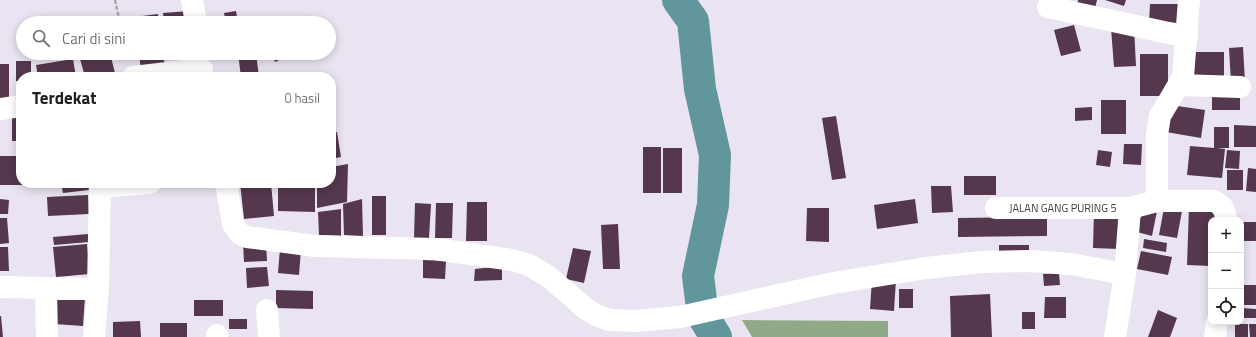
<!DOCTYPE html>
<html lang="id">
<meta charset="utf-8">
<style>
body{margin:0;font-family:"Titillium Web",sans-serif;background:#f6f6f6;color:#202124}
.controls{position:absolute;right:12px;bottom:12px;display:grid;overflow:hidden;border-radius:8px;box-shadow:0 2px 10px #0003}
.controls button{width:36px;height:36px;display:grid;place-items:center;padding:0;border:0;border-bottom:1px solid #e0e0e0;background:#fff;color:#202124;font:20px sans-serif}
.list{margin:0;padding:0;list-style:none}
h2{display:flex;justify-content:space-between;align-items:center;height:52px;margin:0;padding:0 16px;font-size:17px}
h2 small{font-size:13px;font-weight:400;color:#757577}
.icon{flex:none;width:22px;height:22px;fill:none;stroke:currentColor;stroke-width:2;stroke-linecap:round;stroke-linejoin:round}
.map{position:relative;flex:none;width:1256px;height:337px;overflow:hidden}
.search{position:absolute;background:#fff;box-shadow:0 2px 10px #0003;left:16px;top:16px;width:320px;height:44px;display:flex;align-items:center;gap:10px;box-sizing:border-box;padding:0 14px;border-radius:22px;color:#757577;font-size:15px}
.panel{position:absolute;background:#fff;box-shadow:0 2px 10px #0003;left:16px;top:72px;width:320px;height:116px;border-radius:16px}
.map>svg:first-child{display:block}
</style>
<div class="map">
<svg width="1256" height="337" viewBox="0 0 1256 337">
<rect width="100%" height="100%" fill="#eae3f1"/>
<path fill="#90aa88" d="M742 320 888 321V337H752Z"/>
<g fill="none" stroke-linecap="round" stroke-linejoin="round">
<path stroke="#61969c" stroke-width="32" d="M678 0 693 21 700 89 715 155 713 205 698 276 703 316 716 337"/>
</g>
<path fill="#55374e" d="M1078 0H1097L1094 12 1077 8Z
M1105 0H1126L1124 6Z
M1150 4H1181V23L1149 22Z
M189 11 190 23H164L163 13Z
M236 11 238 23H226L224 13Z
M158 14 159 23H135L134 17Z
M284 16 287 23H267Z
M1074 25 1081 51 1061 56 1054 30Z
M1134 27 1136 66 1114 67 1111 28Z
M1243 47 1245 82 1231 83 1229 48Z
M1189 52H1224V77H1189Z
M88 53H110L116 77H85L79 55Z
M139 53H163L165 68 141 71Z
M238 53H256L259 77H241Z
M271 53H296L275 62Z
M1140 54H1168V96H1140Z
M73 59 76 77H38L36 65Z
M16 61H31V77H21V81H16Z
M0 64H9V103H0Z
M1212 94H1240V110H1212Z
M1101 100H1126V134H1101Z
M1170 105 1205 110 1201 138 1166 132Z
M1092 107V120L1075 121V108Z
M12 115H21V141H12Z
M836 116 846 178 832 180 822 118Z
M1234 125 1256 126V147H1234Z
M1214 127H1229V148H1217L1225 149 1222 178 1187 175 1190 146 1214 148Z
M337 132 341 157 331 159V133Z
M1124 144H1142L1141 165 1123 164Z
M643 147H661V193H643Z
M663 148H682V193H663Z
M1098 150 1112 152 1110 167 1096 165Z
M1227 150 1240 151 1239 169 1225 168Z
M0 156H21V183L23 185H0Z
M348 164 347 202 317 208V183H331V167Z
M1248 168 1256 169V192L1246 191Z
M1227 170H1243V190H1227Z
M964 176H996V195H964Z
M32 183H55V187L32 188Z
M61 183H88L89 190 63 193Z
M240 183H271L274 216 244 219Z
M931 186H951L953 212 932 213Z
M278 187 315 188V212L278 211Z
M88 195 89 214 48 216 47 197Z
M372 196H386V235H372Z
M0 199 9 200 8 214H0Z
M362 199 363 236 344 235 343 204Z
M915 199 918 223 877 229 874 205Z
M467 202H487V241H466Z
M415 203 431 204 429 238H414Z
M436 203H453L452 238H435Z
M1189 207 1219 208 1218 220H1211V266L1187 265Z
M807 208H829V242L806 241Z
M1143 208 1157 211 1152 236 1137 232Z
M1164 208 1182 211 1177 238 1159 235Z
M341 209V236L319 235 318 212Z
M1094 210H1120L1119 249 1093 248Z
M1047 217V236L958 237V218Z
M0 218H7L9 243 0 244Z
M1241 222H1256V241H1241Z
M618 224 620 269H603L601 225Z
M88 234 89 242 54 245 53 237Z
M1144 239 1167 243 1166 252 1143 248Z
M266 242 267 261 244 262 243 243Z
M87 244 90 274 56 277 53 247Z
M999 245H1029V257H999Z
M0 247H8L9 271H0Z
M280 248 301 250 299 275 278 273Z
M573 248 591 251 584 283 566 279Z
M1141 251 1172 257 1168 275 1137 269Z
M423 260 446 261 445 279 423 278Z
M502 266V280L474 281 475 269Z
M267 267 269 286 247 288 246 268Z
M1059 273 1060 285 1044 286 1043 274Z
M872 279 896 280 894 311 870 309Z
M1241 285H1256V305H1241Z
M899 289H913V308H899Z
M276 290 313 291V309L276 308Z
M990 294 992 337H951L950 296Z
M56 295 85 297 83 326 54 324Z
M1045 297H1066V318H1044Z
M194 300H223V316H194Z
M1241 308 1256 309V318H1241Z
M1158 310 1177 318 1170 337H1148Z
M1022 312H1035V329H1022Z
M0 316H1L3 337H0Z
M229 319H247V329H229Z
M140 321 141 337H113V322Z
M160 323H187V337H160Z
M1235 324H1248V337H1235Z
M1249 324H1256V337H1250Z"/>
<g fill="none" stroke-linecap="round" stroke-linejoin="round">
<path stroke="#a9a4af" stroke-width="2.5" stroke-dasharray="4 2" stroke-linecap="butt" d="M115 0 120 23"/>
<path stroke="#fff" stroke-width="22" d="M192 0 196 23
M1048 7 1187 37
M133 77 202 69
M1179 85 1240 87
M0 109 21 106
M226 183 233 224 239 233 247 237 315 246 435 249 512 260 529 265 549 277 586 309 598 316 610 320 635 321 680 317 833 283 926 268 981 262 1030 261 1070 264 1125 274
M101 187 150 183
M1157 201V135L1160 116 1183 77 1189 0
M996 208H1130L1157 201H1214C1223 206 1225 209 1226 220
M0 287 98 289 100 183
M46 289 47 337
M267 310 269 337
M217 335V337
M94 337 98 289
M1115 337 1125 274 1130 208
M1215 337 1217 322"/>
</g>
<g text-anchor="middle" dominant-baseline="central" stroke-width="4" stroke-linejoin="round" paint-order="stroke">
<g font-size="11" fill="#3e3c41" stroke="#fff">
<text x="1063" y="208">JALAN GANG PURING 5</text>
</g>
</g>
</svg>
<div class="controls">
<button>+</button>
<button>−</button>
<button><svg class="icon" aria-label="locate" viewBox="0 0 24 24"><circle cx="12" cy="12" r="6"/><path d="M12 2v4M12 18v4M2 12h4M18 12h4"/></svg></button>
</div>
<div class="search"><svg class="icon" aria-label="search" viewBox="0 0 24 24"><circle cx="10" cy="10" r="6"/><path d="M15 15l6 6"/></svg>Cari di sini</div>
<section class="panel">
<h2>Terdekat<small>0 hasil</small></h2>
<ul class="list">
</ul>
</section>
</div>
